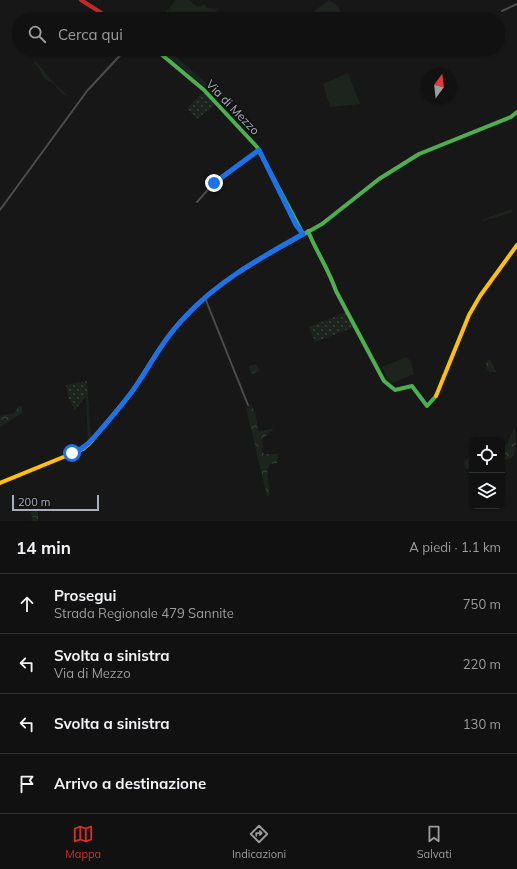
<!DOCTYPE html>
<html lang="it">
<meta charset="utf-8">
<style>
body{margin:0;font-family:Mulish,sans-serif;background:#1a1a1a;color:#f1f3f6}
.controls{position:absolute;right:12px;bottom:12px;display:grid;overflow:hidden;border-radius:8px;box-shadow:0 1px 3px #0004}
.controls button{width:36px;height:36px;display:grid;place-items:center;padding:0;border:0;border-bottom:1px solid #303131;background:#111;color:#f1f3f6;font:20px sans-serif}
.compass{position:absolute;left:421px;top:68px;width:36px;height:36px;border-radius:50%;background:#111;box-shadow:0 1px 3px #0004;rotate:15deg}
.scale{position:absolute;left:12px;bottom:10px;width:87px;box-sizing:border-box;padding-left:4px;border:2px solid #a8adb8;border-top:0;font-size:11px;line-height:14px;white-space:nowrap;color:#a8adb8;-webkit-text-stroke:3px #111113;paint-order:stroke}
.stop{position:absolute;width:12px;height:12px;margin:-9px;border:3px solid #1a73e8;border-radius:50%;background:#fff}
.stop.end{background:#1a73e8;border-color:#fff;box-shadow:0 1px 4px #0008}
.list{margin:0;padding:0;list-style:none}
h2{display:flex;justify-content:space-between;align-items:center;height:52px;margin:0;padding:0 16px;font-size:17px}
h2 small{font-size:13px;font-weight:400;color:#9c9d9f}
.list li{display:grid;grid-template-columns:26px 1fr auto;gap:12px;align-items:center;box-sizing:border-box;height:60px;padding:0 16px;border-top:1px solid #303131}
.list b{display:block;font-size:15px;white-space:nowrap}
.list p{margin:0;font-size:13px;white-space:nowrap;color:#9c9d9f}
.list em{font-size:13px;font-style:normal;color:#9c9d9f}
.icon{flex:none;width:22px;height:22px;fill:none;stroke:currentColor;stroke-width:2;stroke-linecap:round;stroke-linejoin:round}
.map{position:relative;flex:none;width:517px;height:521px;overflow:hidden}
.search{position:absolute;background:#111;box-shadow:0 1px 3px #0004;left:12px;right:12px;top:12px;height:44px;display:flex;align-items:center;gap:10px;box-sizing:border-box;padding:0 14px;border-radius:22px;color:#9c9d9f;font-size:15px}
.sheet{height:292px;background:#111}
nav{display:flex;justify-content:space-around;align-items:center;box-sizing:border-box;height:56px;border-top:1px solid #303131;background:#111;font-size:11px;color:#9c9d9f}
nav a{display:grid;justify-items:center;gap:2px}
nav .on{color:#d93025}
.map>svg:first-child{display:block}
</style>
<div class="map">
<svg width="517" height="521" viewBox="0 0 517 521">
<defs>
<pattern id="forest-crowns" width="20" height="18" patternUnits="userSpaceOnUse"><rect width="20" height="18" fill="#1d241e"/><path d="M2 6a3 3 0 1 1 6 0M12 15a3 3 0 1 1 6 0" fill="none" stroke="#3b413d"/></pattern>
<pattern id="garden-dots" width="8" height="8" patternUnits="userSpaceOnUse"><rect width="8" height="8" fill="#1d241e"/><path d="M2 2h.1M6 6h.1" fill="none" stroke="#3b413d" stroke-width="1.8" stroke-linecap="round"/></pattern>
</defs>
<rect width="100%" height="100%" fill="#171717"/>
<path fill="#1d241e" d="M176 0H189L198 7 204 4 207 8 218 9 208 19H179L167 13 163 19H160Z
M329 0 338 6 343 17 339 19H319L314 11Z
M35 60 52 81 69 97 63 94 53 83 44 79 39 68 34 63Z
M348 73 360 104 330 107 323 84Z
M511 209 513 211 511 213 483 221 482 220Z
M406 357 411 361 414 374 390 384 382 367Z
M88 394 91 439 88 443 86 397Z"/>
<path fill="url(#forest-crowns)" d="M159 49H166L174 55 207 84 205 87Z
M445 69C452 73 457 81 451 88V74H434Z
M490 359 496 372H489L486 367V362Z
M256 364 260 371 251 374 249 366Z
M251 404 256 415 258 431 274 429 262 439 263 447 261 449 264 454H278L277 463 270 464C264 473 270 485 270 495L267 496 246 408Z
M19 406 22 407V413L0 427V416L14 413Z
M514 428C517 435 516 452 512 458L502 460V447L507 444Z
M472 457V468L466 469 464 464 465 460Z
M36 509 38 513V521H31L33 518 30 513Z"/>
<path fill="url(#garden-dots)" d="M204 91 216 104 197 119 187 108Z
M346 312 354 327 315 342 309 327Z
M87 381 88 394 75 410 69 399 66 385Z"/>
<g fill="none" stroke-linecap="round" stroke-linejoin="round">
<path stroke="#4b4c50" stroke-width="2" d="M502 11 517 4
M197 202 214 183 259 150
M0 210 87 91 126 49
M205 298 248 405"/>
<path stroke="#4caf50" stroke-width="4" d="M155 49 204 90 257 147 303 234
M308 231C316 251 329 270 336 291L384 381 395 390 412 386 427 406 436 396
M277 249 322 224 379 179 419 154 511 117 517 112"/>
<path stroke="#ffc107" stroke-width="4" d="M436 396 469 315 480 296 517 245
M0 483 83 449 89 444 132 392 158 351"/>
<path stroke="#c62828" stroke-width="4" d="M81 0 111 19
M158 351C186 306 231 275 277 249"/>
</g>
<g fill="none" stroke-linecap="round" stroke-linejoin="round">
<path stroke="#1a73e8" stroke-width="5" d="M72 453C87 448 94 437 104 426 117 411 129 397 140 380 154 358 167 335 186 316 219 280 261 258 303 234L296 225 259 150 214 183"/>
</g>
<g text-anchor="middle" dominant-baseline="central" stroke-width="3" stroke-linejoin="round" paint-order="stroke">
<g font-size="12" fill="#a8adb8" stroke="#111113">
<text transform="translate(233 107) rotate(46)">Via di Mezzo</text>
</g>
</g>
</svg>
<div class="controls">
<button><svg class="icon" aria-label="locate" viewBox="0 0 24 24"><circle cx="12" cy="12" r="6"/><path d="M12 2v4M12 18v4M2 12h4M18 12h4"/></svg></button>
<button><svg class="icon" aria-label="layers" viewBox="0 0 24 24"><path d="M12 4l9 5-9 5-9-5zM3 14l9 5 9-5"/></svg></button>
</div>
<svg class="compass" viewBox="-18 -18 36 36"><path d="M0-13l5 13h-10z" fill="#e53935"/><path d="M0 13l5-13h-10z" fill="#9c9d9f"/></svg>
<div class="scale">200 m</div>
<div class="stop" style="left:72px;top:453px"></div>
<div class="stop end" style="left:214px;top:183px"></div>
<div class="search"><svg class="icon" aria-label="search" viewBox="0 0 24 24"><circle cx="10" cy="10" r="6"/><path d="M15 15l6 6"/></svg>Cerca qui</div>
</div>
<section class="sheet">
<h2>14 min<small>A piedi · 1.1 km</small></h2>
<ul class="list">
<li><svg class="icon" aria-label="ahead" viewBox="0 0 24 24"><path d="M12 20V5M6 11l6-6 6 6"/></svg><div><b>Prosegui</b><p>Strada Regionale 479 Sannite</p></div><em>750 m</em></li>
<li><svg class="icon" aria-label="left" viewBox="0 0 24 24"><path d="M17 20v-9H6M10 6l-5 5 5 5"/></svg><div><b>Svolta a sinistra</b><p>Via di Mezzo</p></div><em>220 m</em></li>
<li><svg class="icon" aria-label="left" viewBox="0 0 24 24"><path d="M17 20v-9H6M10 6l-5 5 5 5"/></svg><div><b>Svolta a sinistra</b></div><em>130 m</em></li>
<li><svg class="icon" aria-label="arrive" viewBox="0 0 24 24"><path d="M6 21V4h12l-3 4 3 4H6"/></svg><div><b>Arrivo a destinazione</b></div></li>
</ul>
</section>
<nav>
<a class="on"><svg class="icon" aria-label="map" viewBox="0 0 24 24"><path d="M3 6l6-2 6 2 6-2v14l-6 2-6-2-6 2zM9 4v14M15 6v14"/></svg>Mappa</a>
<a><svg class="icon" aria-label="directions" viewBox="0 0 24 24"><path d="M12 3l9 9-9 9-9-9zM9 14v-3h6M13 9l2 2-2 2"/></svg>Indicazioni</a>
<a><svg class="icon" aria-label="saved" viewBox="0 0 24 24"><path d="M7 4h10v16l-5-4-5 4z"/></svg>Salvati</a>
</nav>
